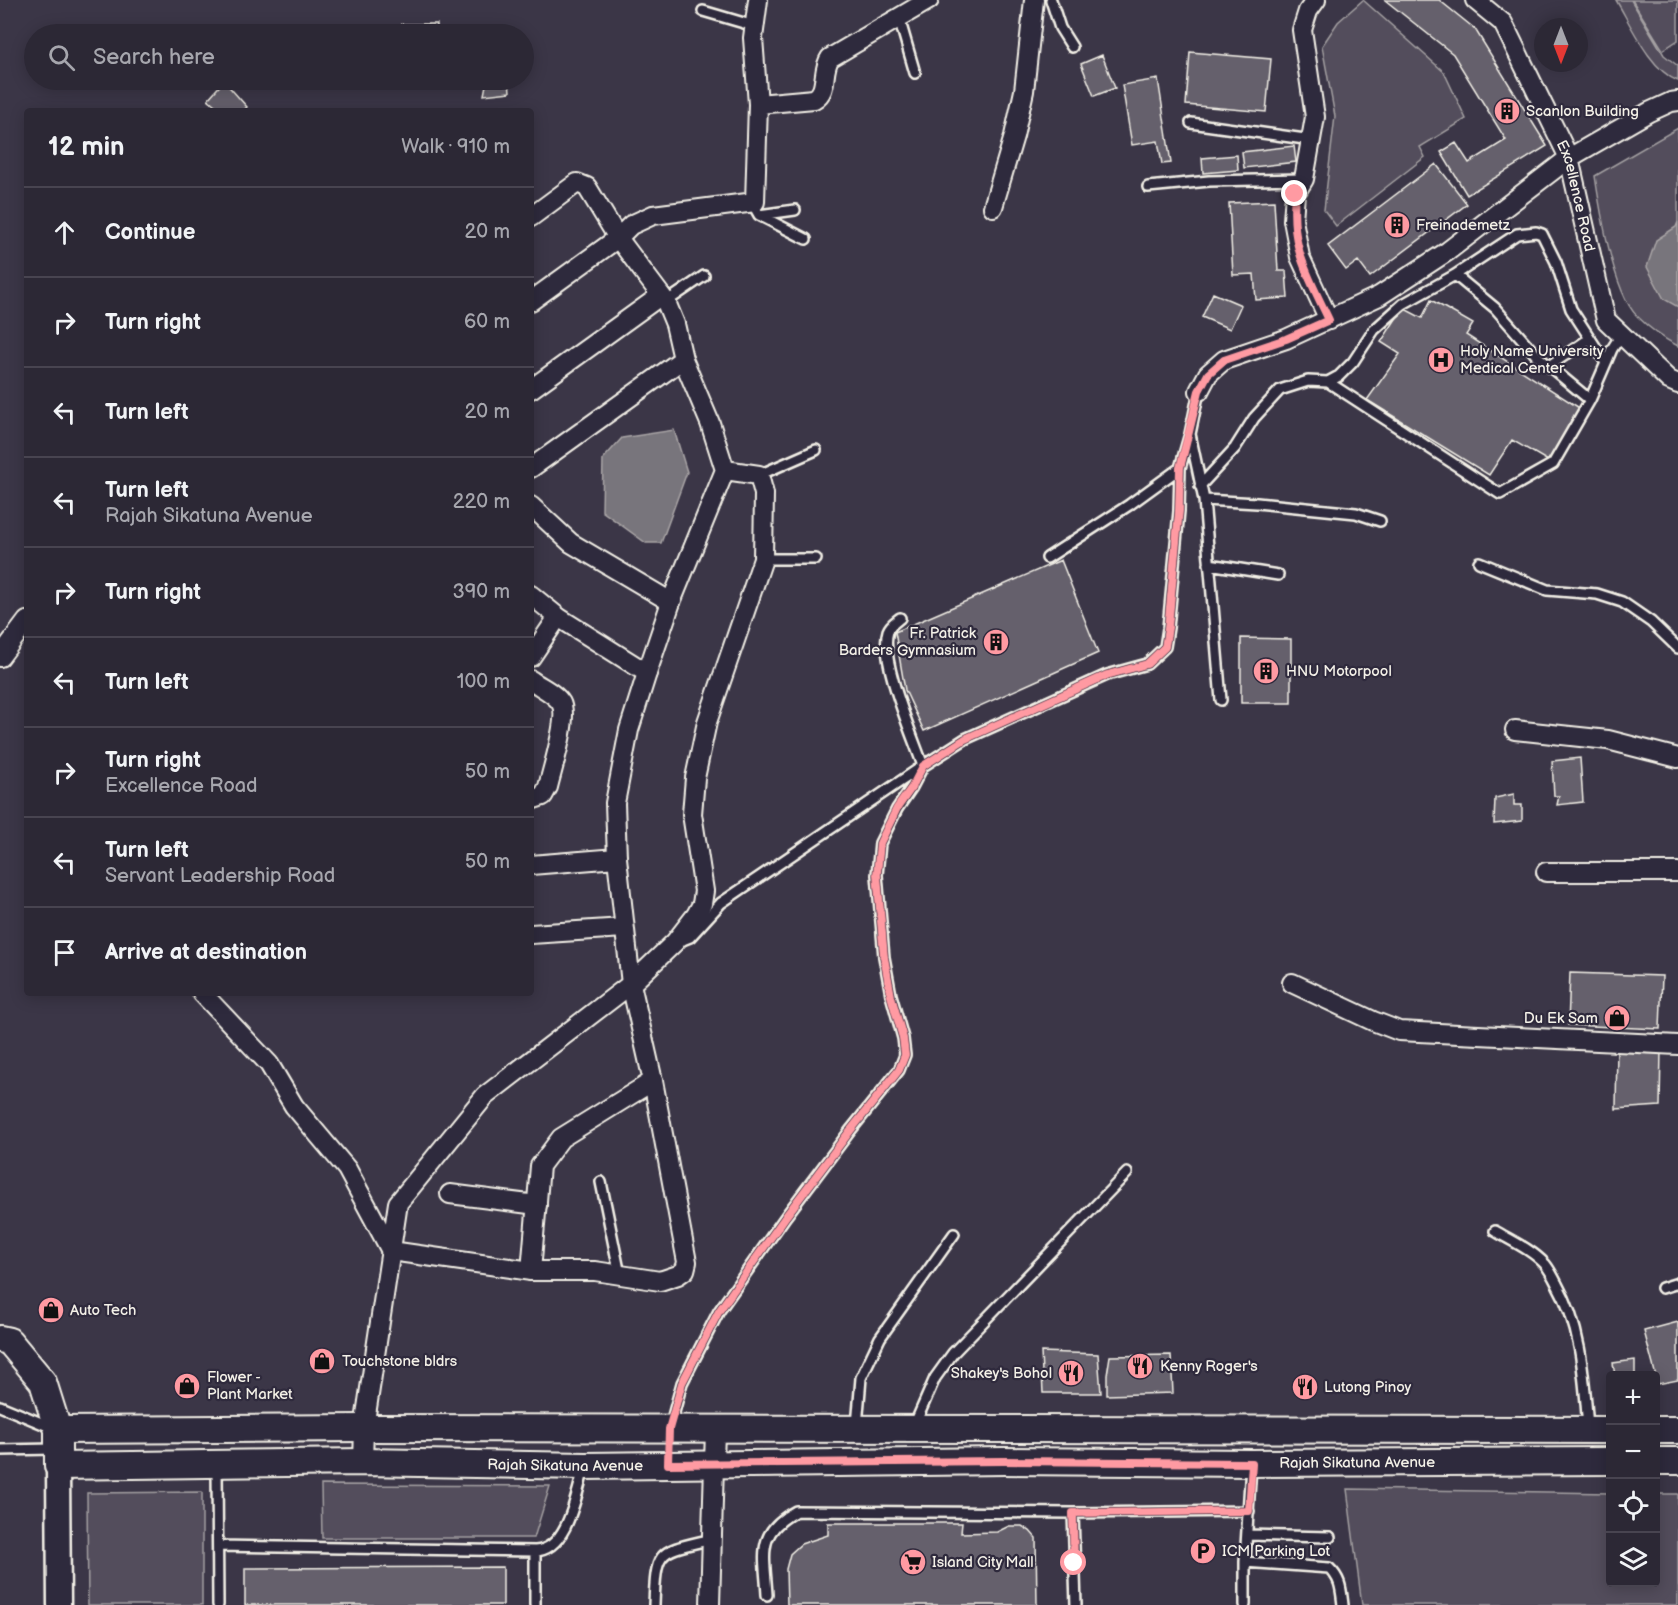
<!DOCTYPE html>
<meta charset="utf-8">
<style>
body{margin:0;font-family:"Balsamiq Sans",sans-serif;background:#34303d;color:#f1f3f6}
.controls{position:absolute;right:18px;bottom:18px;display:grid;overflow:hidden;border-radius:6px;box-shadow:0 3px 15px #0003}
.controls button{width:54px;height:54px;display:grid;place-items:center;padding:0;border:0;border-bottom:2px solid #484450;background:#2c2835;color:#f1f3f6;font:30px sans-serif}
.compass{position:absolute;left:1534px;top:18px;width:54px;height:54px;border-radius:50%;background:#2c2835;box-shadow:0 3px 15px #0003;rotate:180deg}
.stop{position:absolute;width:18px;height:18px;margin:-14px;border:4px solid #ff9aa2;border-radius:50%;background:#fff}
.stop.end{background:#ff9aa2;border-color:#fff;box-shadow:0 2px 6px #0008}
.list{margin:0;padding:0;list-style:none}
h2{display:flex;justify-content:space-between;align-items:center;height:78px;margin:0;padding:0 24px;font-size:26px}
h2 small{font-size:20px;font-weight:400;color:#a6a6ad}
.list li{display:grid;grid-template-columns:39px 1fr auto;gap:18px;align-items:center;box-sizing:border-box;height:90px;padding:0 24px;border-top:2px solid #484450}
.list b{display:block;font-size:22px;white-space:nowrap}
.list p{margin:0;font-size:20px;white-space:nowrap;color:#a6a6ad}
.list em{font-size:20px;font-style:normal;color:#a6a6ad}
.icon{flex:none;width:33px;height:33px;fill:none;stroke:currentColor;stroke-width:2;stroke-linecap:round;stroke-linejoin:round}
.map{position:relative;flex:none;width:1678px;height:1605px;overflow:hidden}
.search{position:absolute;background:#2c2835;box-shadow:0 3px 15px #0003;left:24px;top:24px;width:510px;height:66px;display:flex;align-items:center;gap:15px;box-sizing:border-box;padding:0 21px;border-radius:33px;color:#a6a6ad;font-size:22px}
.panel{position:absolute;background:#2c2835;box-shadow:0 3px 15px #0003;left:24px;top:108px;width:510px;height:888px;border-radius:6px}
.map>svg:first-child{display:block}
</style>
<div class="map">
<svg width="1678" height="1605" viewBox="0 0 1678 1605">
<rect width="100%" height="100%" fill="#3b3647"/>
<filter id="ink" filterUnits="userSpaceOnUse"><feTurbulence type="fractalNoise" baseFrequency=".0167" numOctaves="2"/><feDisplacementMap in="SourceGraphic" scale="12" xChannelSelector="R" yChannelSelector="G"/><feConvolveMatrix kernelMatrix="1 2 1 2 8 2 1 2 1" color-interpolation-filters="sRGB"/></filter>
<g filter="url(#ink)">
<path fill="#534e5c" stroke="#a4a0a2" stroke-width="1.5" d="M1363 0 1444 72 1466 119 1420 147 1425 157 1336 226 1324 210 1335 116 1322 46 1338 22Z
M1616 0H1631L1664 55 1678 66V81C1650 70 1631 25 1616 0Z
M1632 0H1678V40L1663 50Z
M1678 128V346C1664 339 1648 327 1637 316 1614 293 1600 209 1595 176Z
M321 1485 550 1486 534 1538H322Z
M1347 1489 1610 1493V1582H1656V1494H1678V1605H1362Z
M202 1492V1605H88L87 1493Z"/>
<path fill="#78747b" stroke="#aaa6a7" stroke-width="1.5" d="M1678 222V307L1664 299 1647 267 1656 240 1676 227Z
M674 430 687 472 661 543H646L602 511 603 459 622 438Z"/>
<path fill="#65616c" stroke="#f4f1e8" stroke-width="1.5" d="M1385 0H1439L1475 29 1547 146 1467 195 1441 152 1456 143 1469 163 1506 140 1453 54Z
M402 24H437V34H403Z
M1190 52 1271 59 1266 112 1186 105Z
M1102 55 1115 88 1094 96 1081 64Z
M1158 79 1171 163 1162 164 1158 141 1132 145 1122 85Z
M487 80H509L510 92 484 95Z
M224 81 247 107 243 111H222L208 99Z
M1294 146 1296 162 1244 168 1242 152Z
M1237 155 1238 170 1203 173 1202 158Z
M1436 164 1467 204 1370 277 1358 261 1346 270 1328 246Z
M1274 201 1278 271H1286L1288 298 1256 300 1254 274 1233 275 1229 203Z
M1213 293 1241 305 1230 329 1202 317Z
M1431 300 1473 324 1466 335 1581 409 1548 461 1512 440 1489 475 1367 400 1400 354 1381 342 1403 308 1422 318Z
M1061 560 1098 653 924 731 905 690 895 632Z
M1241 638 1291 639V703H1241Z
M1580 758 1583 802 1557 805 1559 796H1554L1552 761Z
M1514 794V805H1522V821L1494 824 1495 798Z
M1570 973 1662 976 1660 1029 1568 1025Z
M1617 1048 1661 1049 1660 1106 1616 1109Z
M1678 1322V1380L1658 1384 1644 1331Z
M1041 1352 1098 1354 1101 1393H1043Z
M1171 1355 1173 1393 1107 1395V1375L1110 1356Z
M1635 1360V1376H1615L1613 1363Z
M828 1523H962L961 1533 997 1532 1009 1526H1022L1030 1531 1036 1538 1037 1605H787L786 1569 790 1554 801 1544 828 1535Z
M503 1567V1605H245V1568Z"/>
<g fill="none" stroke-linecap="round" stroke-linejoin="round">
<defs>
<path id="service" d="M1051 0 1060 28 1072 47
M703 11 754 26
M899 18 915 73
M1191 123 1312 140
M1148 187 1209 181 1304 179
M755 202V208L759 215 806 239
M759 215 795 210
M666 302 704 276
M1606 363 1612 349 1621 335
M1549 366 1589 339
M1328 382 1500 494 1553 464 1590 400
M1199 391 1190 434 1204 500 1221 700
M759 475 816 450
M1200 486 1235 448 1254 418 1280 390 1308 381 1328 382 1339 376 1353 362 1374 330 1403 304 1455 275 1517 234 1536 232 1542 234 1556 262 1571 309 1606 363 1590 400 1537 356 1495 308 1455 275
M1204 500 1257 503 1356 513 1380 521
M1047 558 1129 505 1180 468 1189 437
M763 559H816
M1479 562 1547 590 1597 594 1622 602 1651 622 1678 648
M1209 564 1278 575
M680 941 690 937 721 903 923 766C913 737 879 659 888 631 890 625 895 622 900 618
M601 1182 620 1275
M1495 1231C1512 1241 1532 1250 1545 1264 1550 1270 1554 1278 1557 1284 1582 1328 1584 1379 1588 1428
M1662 1288 1678 1283
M0 1406 53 1428
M857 1426 861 1378 880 1338 954 1234
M914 1426 935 1378 953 1353 1127 1173
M670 1427 682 1383 719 1311 786 1216 850 1131 899 1070 905 1055 903 1038 891 995 884 957 877 875 880 843 897 809 912 787 923 766 965 739 1107 675 1147 664 1165 647 1168 628 1179 511 1180 468
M0 1450 55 1449
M217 1466 218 1605
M1247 1535 1330 1537
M218 1546 535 1551
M1245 1562 1329 1568C1341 1579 1341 1589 1343 1605
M767 1595C765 1555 755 1533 796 1511L1073 1513
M535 1605V1551C568 1550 576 1494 584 1469
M654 1605C656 1548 658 1552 712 1539
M1076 1605 1073 1513 1249 1511
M1245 1605V1562L1251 1465"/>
<g id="minor">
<path d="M1316 0 1308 11 1302 30 1315 117 1304 179 1295 194 1293 220 1300 257 1329 320"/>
<path id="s1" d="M1475 0 1503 23 1569 158 1606 320 1669 380 1678 384"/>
<path d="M758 104 753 38 758 0"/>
<path d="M993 207 1014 136 1024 91 1034 0"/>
<path d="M531 217 577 183 587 187 618 238 666 302 675 324 683 359 710 423 725 470 671 602 647 673"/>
<path d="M531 301 618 238 631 225 653 215 755 202 758 104 814 99C829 91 821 71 830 58L929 0"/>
<path d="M531 389 660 296"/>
<path d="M1199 391 1208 374 1224 360 1286 339 1379 296 1448 251 1569 158 1649 112 1671 102 1678 101"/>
<path d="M531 468 683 359"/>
<path d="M531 506 571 543 671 602"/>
<path d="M0 657 27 621"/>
<path d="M531 657 558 617"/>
<path d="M531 680C540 687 555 693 561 703 569 717 552 770 548 787L543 796 531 800"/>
<path d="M1515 730 1608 740 1678 758"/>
<path d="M531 865 617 858"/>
<path d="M1546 872H1678"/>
<path d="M531 934 624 928"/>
<path d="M1292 983 1373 1021 1399 1031 1678 1045"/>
<path d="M202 993 269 1064 294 1106 347 1169 391 1251 531 1271H595L660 1281 678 1275 685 1270 687 1262 653 1081 631 984 617 858 615 803 629 730 647 673 558 617 531 595"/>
<path d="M450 1194 537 1205"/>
<path d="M531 1271 540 1166 561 1138 653 1081"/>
<path d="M363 1462 364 1428 398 1203 485 1096 631 984 675 942 696 915 702 904 704 891 692 814 695 778 707 722 763 559 764 494 759 475 725 470"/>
<path d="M710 1605 715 1429"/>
</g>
<path id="tertiary" d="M58 1466 59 1605"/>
<g id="secondary">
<path id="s2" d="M0 1339 9 1341 43 1382 58 1430V1466L363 1462 585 1466 1004 1461 1252 1463 1610 1461"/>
<path d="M58 1430 364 1428 1610 1430"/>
<path d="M1656 1430H1678"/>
<path d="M1656 1461H1678"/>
</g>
</defs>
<use href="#service" stroke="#f4f1e8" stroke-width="14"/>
<use href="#minor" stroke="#f4f1e8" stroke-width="22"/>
<use href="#tertiary" stroke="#f4f1e8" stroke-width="27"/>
<use href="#secondary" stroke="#f4f1e8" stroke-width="30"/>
<use href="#service" stroke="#2f2a3d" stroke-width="9"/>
<use href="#minor" stroke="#2f2a3d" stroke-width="18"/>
<use href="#tertiary" stroke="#2f2a3d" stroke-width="22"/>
<use href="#secondary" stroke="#2f2a3d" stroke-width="26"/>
</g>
</g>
<g fill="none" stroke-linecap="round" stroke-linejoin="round" filter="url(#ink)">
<path stroke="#ff9aa2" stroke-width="8" d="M1074 1563 1073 1513 1249 1511 1252 1463 1004 1461 668 1464 669 1429 682 1383 719 1311 786 1216 850 1131 899 1070 905 1055 903 1038 891 996 884 957 877 874 880 843 897 808 912 787 923 766 965 739 1107 675 1147 664 1165 647 1168 628 1179 511 1180 468 1199 391 1208 374 1224 360 1286 339 1329 320C1307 273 1290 248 1295 194"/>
</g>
<defs>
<symbol id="building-disc" viewBox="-11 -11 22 22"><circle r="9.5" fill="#ff9aa2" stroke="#2f2a3d"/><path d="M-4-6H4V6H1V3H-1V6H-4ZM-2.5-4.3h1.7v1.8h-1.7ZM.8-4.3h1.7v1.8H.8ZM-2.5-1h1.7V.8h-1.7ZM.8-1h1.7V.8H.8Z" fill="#111"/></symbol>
<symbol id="hospital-disc" viewBox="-11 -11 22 22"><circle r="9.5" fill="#ff9aa2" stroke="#2f2a3d"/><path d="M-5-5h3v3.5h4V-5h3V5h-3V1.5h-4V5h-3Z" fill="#111"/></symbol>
<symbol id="shop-disc" viewBox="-11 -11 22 22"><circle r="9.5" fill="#ff9aa2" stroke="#2f2a3d"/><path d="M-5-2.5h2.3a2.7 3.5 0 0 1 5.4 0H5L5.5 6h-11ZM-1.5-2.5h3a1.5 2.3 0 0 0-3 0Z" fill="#111"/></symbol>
<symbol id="restaurant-disc" viewBox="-11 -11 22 22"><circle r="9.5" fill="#ff9aa2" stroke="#2f2a3d"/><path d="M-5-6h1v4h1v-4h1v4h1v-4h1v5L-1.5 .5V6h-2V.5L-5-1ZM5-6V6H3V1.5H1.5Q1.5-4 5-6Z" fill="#111"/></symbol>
<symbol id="parking-disc" viewBox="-11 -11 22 22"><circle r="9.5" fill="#ff9aa2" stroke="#2f2a3d"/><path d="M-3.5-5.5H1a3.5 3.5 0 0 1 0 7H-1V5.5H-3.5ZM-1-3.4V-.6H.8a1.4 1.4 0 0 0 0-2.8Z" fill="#111"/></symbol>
<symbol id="supermarket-disc" viewBox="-11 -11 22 22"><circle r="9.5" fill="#ff9aa2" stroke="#2f2a3d"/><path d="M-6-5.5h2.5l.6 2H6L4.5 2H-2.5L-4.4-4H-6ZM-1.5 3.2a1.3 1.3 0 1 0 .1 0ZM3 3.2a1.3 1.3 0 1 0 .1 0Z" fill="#111"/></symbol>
</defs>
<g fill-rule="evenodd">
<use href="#building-disc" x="1492" y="96" width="30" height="30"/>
<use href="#building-disc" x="1382" y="210" width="30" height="30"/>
<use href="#hospital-disc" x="1426" y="345" width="30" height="30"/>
<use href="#building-disc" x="981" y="627" width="30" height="30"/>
<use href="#building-disc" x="1251" y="656" width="30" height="30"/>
<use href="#shop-disc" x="1602" y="1003" width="30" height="30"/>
<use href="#shop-disc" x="36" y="1295" width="30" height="30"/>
<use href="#shop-disc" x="307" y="1346" width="30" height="30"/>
<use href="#restaurant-disc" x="1125" y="1351" width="30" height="30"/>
<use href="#restaurant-disc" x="1056" y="1358" width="30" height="30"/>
<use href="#shop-disc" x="172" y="1371" width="30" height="30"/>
<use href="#restaurant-disc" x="1290" y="1372" width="30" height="30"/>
<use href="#parking-disc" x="1188" y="1536" width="30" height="30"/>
<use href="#supermarket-disc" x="898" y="1547" width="30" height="30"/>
</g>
<g text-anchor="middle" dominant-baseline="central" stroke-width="4.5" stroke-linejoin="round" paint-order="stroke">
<g font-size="15" fill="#f4f1e8" stroke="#2f2a3d" text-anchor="start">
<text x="1526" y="111">Scanlon Building</text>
<text x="1416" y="225">Freinademetz</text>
<text x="1460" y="351">Holy Name University<tspan x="1460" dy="17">Medical Center</tspan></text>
<text x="976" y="633" text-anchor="end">Fr. Patrick<tspan x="976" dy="17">Barders Gymnasium</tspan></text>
<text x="1286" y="671">HNU Motorpool</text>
<text x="1598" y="1018" text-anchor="end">Du Ek Sam</text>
<text x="70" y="1310">Auto Tech</text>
<text x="342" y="1361">Touchstone bldrs</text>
<text x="1160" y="1366">Kenny Roger's</text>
<text x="1052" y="1373" text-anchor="end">Shakey's Bohol</text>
<text x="207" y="1377">Flower -<tspan x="207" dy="17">Plant Market</tspan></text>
<text x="1324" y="1387">Lutong Pinoy</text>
<text x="1222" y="1551">ICM Parking Lot</text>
<text x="932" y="1562">Island City Mall</text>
</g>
<g font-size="15" fill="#f4f1e8" stroke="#2f2a3d">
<text stroke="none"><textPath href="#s1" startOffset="225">Excellence Road</textPath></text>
<text stroke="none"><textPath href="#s2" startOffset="1448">Rajah Sikatuna Avenue</textPath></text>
<text stroke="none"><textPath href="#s2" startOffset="656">Rajah Sikatuna Avenue</textPath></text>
</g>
</g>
</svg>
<div class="controls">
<button>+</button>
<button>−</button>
<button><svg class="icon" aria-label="locate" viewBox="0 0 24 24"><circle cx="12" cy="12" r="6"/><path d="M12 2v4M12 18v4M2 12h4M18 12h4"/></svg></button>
<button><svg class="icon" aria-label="layers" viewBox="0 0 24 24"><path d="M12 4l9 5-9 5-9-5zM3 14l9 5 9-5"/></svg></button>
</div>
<svg class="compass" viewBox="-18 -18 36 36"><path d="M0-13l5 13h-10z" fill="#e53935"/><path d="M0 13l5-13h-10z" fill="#a6a6ad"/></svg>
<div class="stop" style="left:1074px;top:1563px"></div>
<div class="stop end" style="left:1295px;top:194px"></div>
<div class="search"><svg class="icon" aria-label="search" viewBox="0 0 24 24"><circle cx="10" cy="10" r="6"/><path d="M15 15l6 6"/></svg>Search here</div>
<section class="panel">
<h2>12 min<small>Walk · 910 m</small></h2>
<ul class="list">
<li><svg class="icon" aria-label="ahead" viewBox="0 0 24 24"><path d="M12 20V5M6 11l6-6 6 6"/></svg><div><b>Continue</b></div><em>20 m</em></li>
<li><svg class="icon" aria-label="right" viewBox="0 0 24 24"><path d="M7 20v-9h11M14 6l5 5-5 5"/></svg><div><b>Turn right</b></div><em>60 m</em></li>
<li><svg class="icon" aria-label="left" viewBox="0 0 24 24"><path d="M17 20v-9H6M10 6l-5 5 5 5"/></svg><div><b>Turn left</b></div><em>20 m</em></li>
<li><svg class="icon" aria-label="left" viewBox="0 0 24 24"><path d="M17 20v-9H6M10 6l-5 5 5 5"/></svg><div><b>Turn left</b><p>Rajah Sikatuna Avenue</p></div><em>220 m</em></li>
<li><svg class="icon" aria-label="right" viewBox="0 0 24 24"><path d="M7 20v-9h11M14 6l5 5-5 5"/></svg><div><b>Turn right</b></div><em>390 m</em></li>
<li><svg class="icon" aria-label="left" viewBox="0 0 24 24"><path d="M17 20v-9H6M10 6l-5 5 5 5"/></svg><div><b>Turn left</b></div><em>100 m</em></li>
<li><svg class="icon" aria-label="right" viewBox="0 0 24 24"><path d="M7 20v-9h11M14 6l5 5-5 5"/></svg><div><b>Turn right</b><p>Excellence Road</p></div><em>50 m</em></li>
<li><svg class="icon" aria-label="left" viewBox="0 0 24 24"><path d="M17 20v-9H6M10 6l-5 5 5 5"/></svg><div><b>Turn left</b><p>Servant Leadership Road</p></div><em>50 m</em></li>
<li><svg class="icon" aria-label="arrive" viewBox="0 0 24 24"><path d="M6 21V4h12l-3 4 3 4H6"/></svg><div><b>Arrive at destination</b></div></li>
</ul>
</section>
</div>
